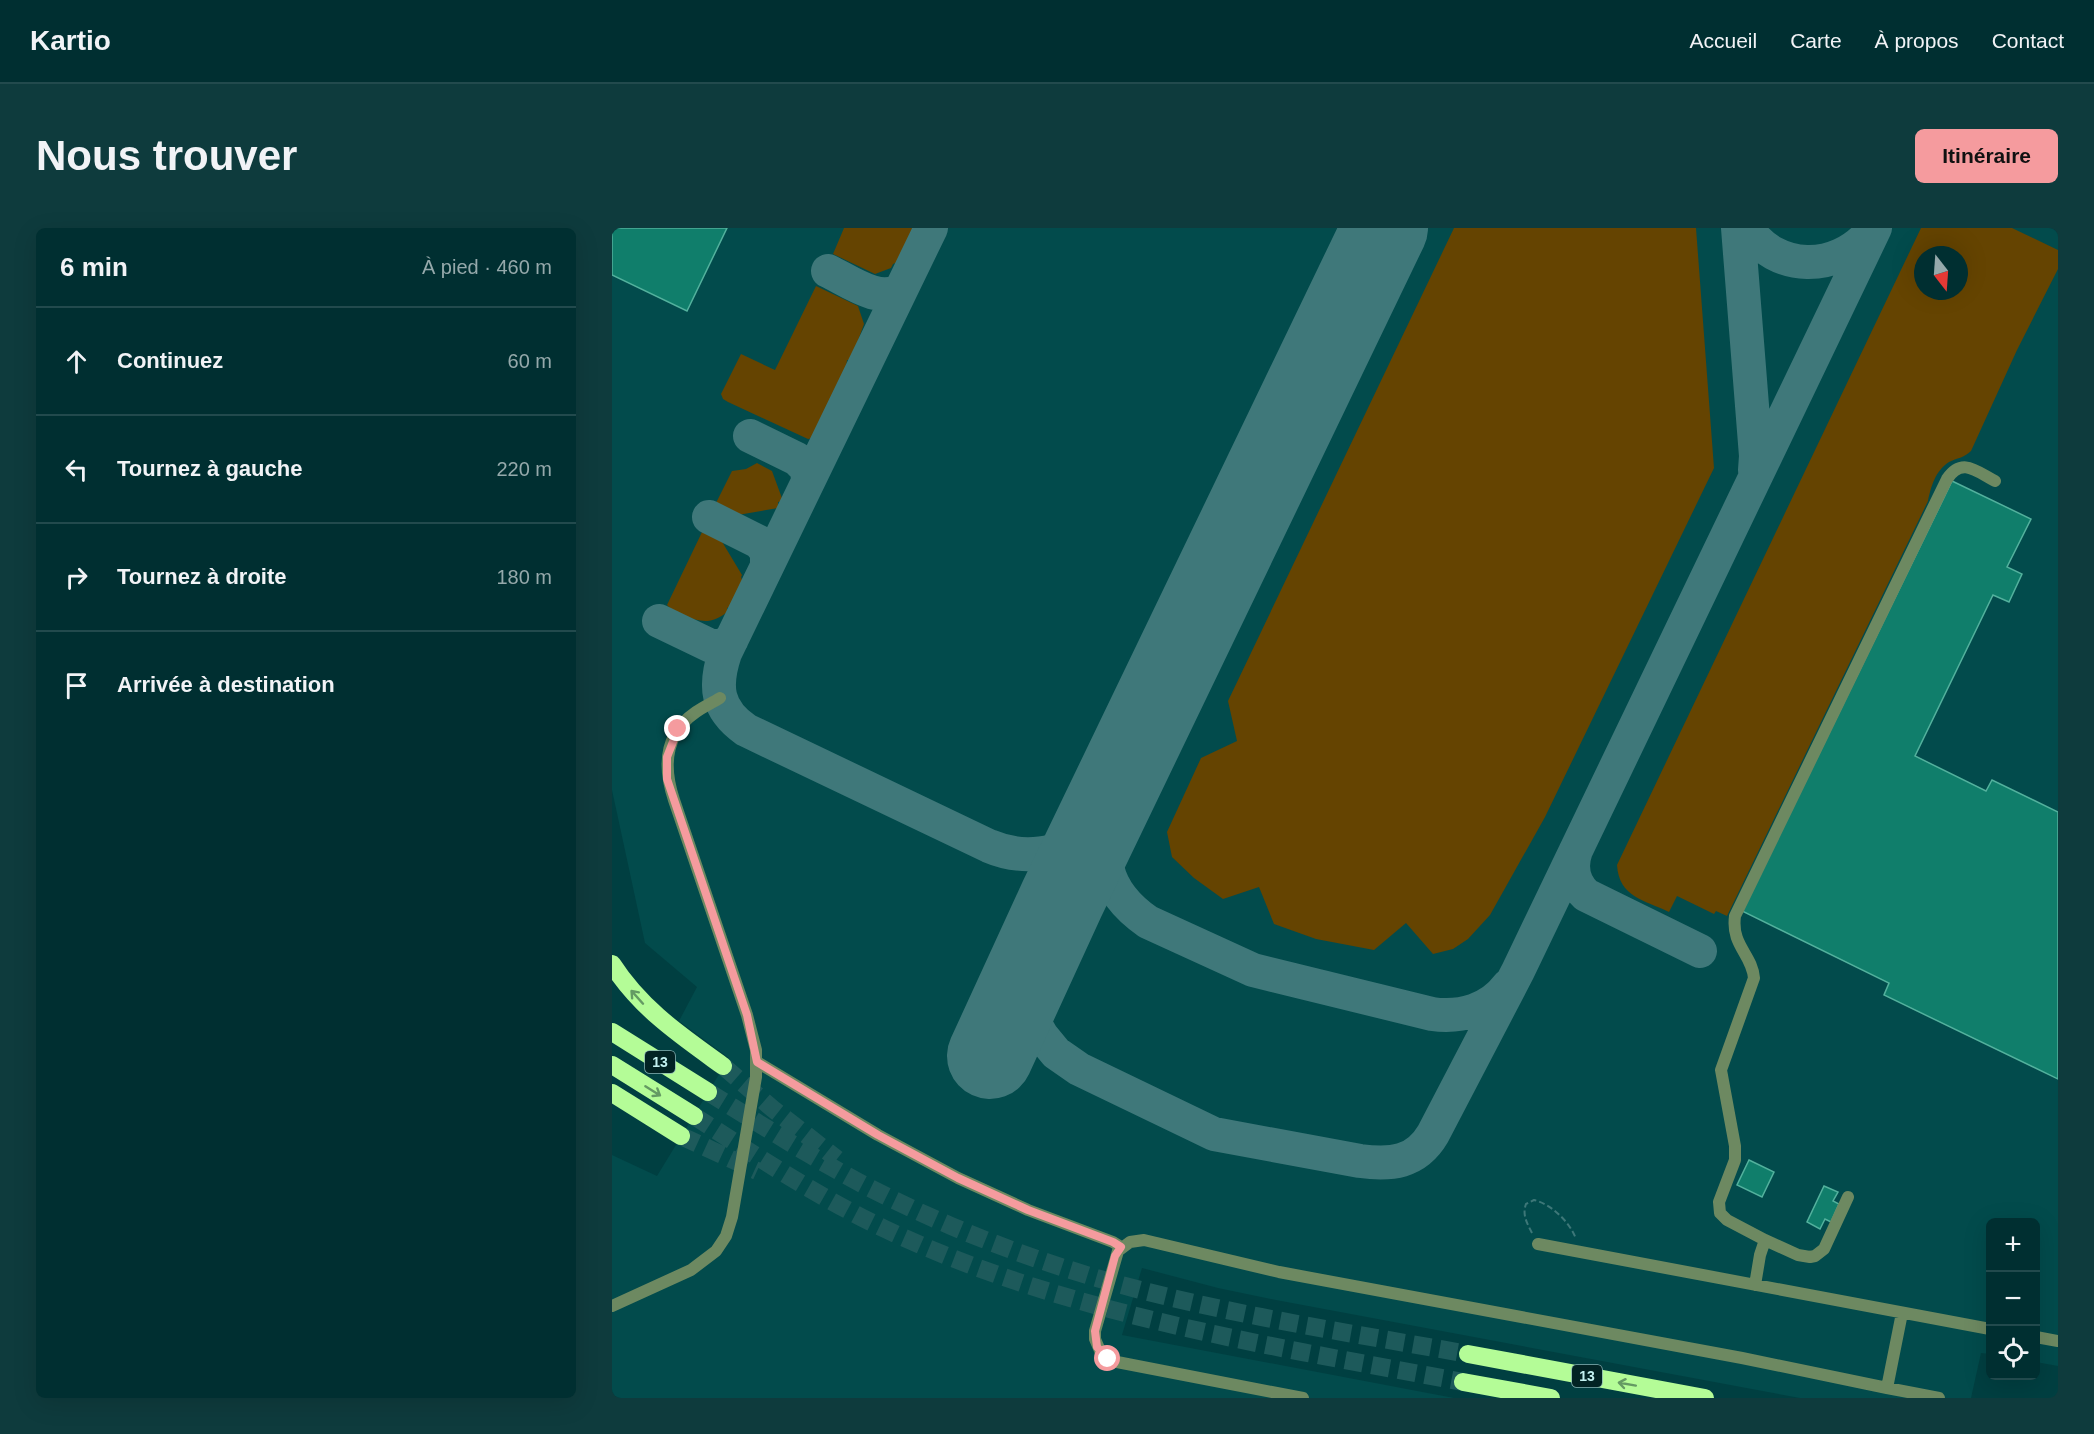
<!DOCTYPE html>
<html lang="fr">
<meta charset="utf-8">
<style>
body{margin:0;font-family:Helvetica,sans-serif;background:#0e3b3d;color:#f1f3f6}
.controls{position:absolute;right:18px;bottom:18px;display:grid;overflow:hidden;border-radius:9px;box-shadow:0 6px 24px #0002}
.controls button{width:54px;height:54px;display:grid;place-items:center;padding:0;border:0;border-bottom:2px solid #224a4d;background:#002f31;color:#f1f3f6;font:30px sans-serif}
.compass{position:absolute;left:1302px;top:18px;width:54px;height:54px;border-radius:50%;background:#002f31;box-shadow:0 6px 24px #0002;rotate:163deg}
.stop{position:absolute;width:18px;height:18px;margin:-14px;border:4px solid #f59b9e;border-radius:50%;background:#fff}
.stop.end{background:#f59b9e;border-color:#fff;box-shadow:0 2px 6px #0008}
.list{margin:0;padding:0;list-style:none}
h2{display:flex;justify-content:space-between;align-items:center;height:78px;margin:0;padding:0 24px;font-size:26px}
h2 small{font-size:20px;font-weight:400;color:#95a9ab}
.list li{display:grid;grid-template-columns:39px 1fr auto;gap:18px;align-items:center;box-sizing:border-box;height:108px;padding:0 24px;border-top:2px solid #224a4d}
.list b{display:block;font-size:22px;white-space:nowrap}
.list em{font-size:20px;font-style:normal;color:#95a9ab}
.icon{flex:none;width:33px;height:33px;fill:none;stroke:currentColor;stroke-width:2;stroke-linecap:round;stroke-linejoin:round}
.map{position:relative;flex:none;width:1446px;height:1170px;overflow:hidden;border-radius:9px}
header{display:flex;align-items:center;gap:36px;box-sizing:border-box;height:84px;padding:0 30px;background:#002f31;border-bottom:2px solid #224a4d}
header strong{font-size:28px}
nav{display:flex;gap:33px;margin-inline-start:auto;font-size:21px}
.intro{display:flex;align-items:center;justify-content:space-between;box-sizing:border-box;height:144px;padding:0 36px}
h1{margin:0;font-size:42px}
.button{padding:15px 27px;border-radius:9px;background:#f59b9e;color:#111;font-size:21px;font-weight:700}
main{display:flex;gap:36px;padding:0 36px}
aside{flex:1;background:#002f31;border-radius:9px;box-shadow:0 6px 24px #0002}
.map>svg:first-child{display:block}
</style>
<header>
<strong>Kartio</strong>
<nav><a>Accueil</a><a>Carte</a><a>À propos</a><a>Contact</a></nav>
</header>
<div class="intro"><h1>Nous trouver</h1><a class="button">Itinéraire</a></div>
<main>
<aside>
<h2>6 min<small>À pied · 460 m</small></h2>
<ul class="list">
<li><svg class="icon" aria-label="ahead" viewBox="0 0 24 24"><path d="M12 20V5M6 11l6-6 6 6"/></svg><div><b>Continuez</b></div><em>60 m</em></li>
<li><svg class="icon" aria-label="left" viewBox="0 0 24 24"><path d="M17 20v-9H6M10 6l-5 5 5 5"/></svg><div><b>Tournez à gauche</b></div><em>220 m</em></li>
<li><svg class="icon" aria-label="right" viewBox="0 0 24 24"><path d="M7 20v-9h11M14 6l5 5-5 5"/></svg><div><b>Tournez à droite</b></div><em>180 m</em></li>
<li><svg class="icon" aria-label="arrive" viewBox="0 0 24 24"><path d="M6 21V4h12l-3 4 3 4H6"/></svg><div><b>Arrivée à destination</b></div></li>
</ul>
</aside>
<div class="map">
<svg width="1446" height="1170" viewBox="0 0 1446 1170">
<rect width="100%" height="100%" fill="#003f41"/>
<path fill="#024b4c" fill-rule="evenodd" d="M0 0H1446V1138L1424 1134V994H1378V1126L1369 1125 1359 1170H1188L664 1072 606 1060 530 1040 510 1107 842 1170H0V927L45 948 117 830 67 793 85 759 33 715 0 562ZM1311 27H1347V63H1311Z"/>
<path fill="#654401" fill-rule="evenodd" d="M232 0H302L286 34 281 36 279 40 263 46 221 26Z
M842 0H1084L1102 240 933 589 878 687 856 711 841 721 821 726 794 695 762 722 704 711 662 696 647 659 611 671 582 650 560 629 555 604 589 530 625 513 616 473Z
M1309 0H1400L1446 22V41L1405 122 1359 223C1352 230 1345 230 1337 234 1323 243 1319 259 1316 273L1115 688 1104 683 1102 686 1065 668 1057 684C1032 672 1007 669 1005 637ZM1311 27H1347V63H1311Z
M204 58 246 78 252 96 239 132H235L234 140 201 210 196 211 116 174 111 171 109 166 129 126 163 142Z
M145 235 160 243 171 273 166 274V280L120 288 103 277 120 243 134 241Z
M91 302 109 312 130 347 129 349 131 354 119 379 115 380V384C101 396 88 395 72 387 66 384 60 383 55 377Z"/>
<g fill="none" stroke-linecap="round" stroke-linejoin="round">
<path stroke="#3f787a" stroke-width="34" d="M319 0 113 425C102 458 104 481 134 502L377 618C410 632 449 629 475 602 487 589 495 571 502 555 518 522 532 487 553 457
M1126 0 1144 228 1143 242
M1135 0C1164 45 1225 44 1258 5
M216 43C237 53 269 77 289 61
M138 208 185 231 195 241 196 252
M97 289 147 314 155 324V337
M47 393 99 418H111L120 411
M506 574C484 624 490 662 536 694L641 742 820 786C849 790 878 782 896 758
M964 622C958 639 961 655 974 667L1088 723
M450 671 418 760 416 778 420 791 430 808 444 825 467 841 602 906 748 933C779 937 804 935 821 906L906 743 1263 0"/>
<path stroke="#3f787a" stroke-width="86" d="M378 828 450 671 773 0"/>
</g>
<path fill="#107e6b" stroke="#53b19d" stroke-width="1.5" d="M0 0H115L75 83 0 47Z
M1340 253 1419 291 1395 339 1410 346 1397 374 1381 367 1303 528 1374 563 1380 552 1446 584V851L1272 767 1277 755 1130 683Z
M1137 932 1162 944 1150 969 1125 957Z
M1212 958 1226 964 1221 973 1227 976 1219 994 1213 991 1208 1001 1195 994Z"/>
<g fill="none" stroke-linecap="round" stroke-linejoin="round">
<path stroke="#1d5a5b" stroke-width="18" stroke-dasharray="18 9" stroke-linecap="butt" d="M111 838 161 881 225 931
M96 864C148 896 199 929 252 957 312 988 376 1015 440 1036 575 1081 717 1101 856 1126
M82 888C144 928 206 969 273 1001 455 1087 655 1117 851 1154
M69 908 145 943"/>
<path stroke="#3d7778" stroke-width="2" stroke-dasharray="6 3" stroke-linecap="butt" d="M920 1005C915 995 910 987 914 976L922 972C939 976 958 994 964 1011"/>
<path stroke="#6d8961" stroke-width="12" d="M145 834 266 907 346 950 416 982 501 1014 509 1019
M1236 969 1212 1021 1203 1028 1198 1029 1186 1027 1153 1012 1115 992 1108 985 1107 974 1123 932V918L1109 842 1142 750C1140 726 1119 718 1123 688L1335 251C1350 229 1364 243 1383 253
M926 1016 1378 1101
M1143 1057 1148 1027 1153 1012
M0 1078 79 1042 104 1023 114 1008 120 989 144 849V822L135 787 62 572C51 539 52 506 84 484 91 479 100 475 108 470
M1424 1109 1446 1113
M1275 1160 1327 1170
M691 1170 505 1134 489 1125 483 1111V1103L506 1023 518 1014 532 1012 667 1044 1130 1130 1275 1160 1290 1085"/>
<path stroke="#b4fc97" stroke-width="18" d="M0 736C29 781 68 807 111 838
M0 804 96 864
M0 837 82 888
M0 865 69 908
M856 1126 1093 1170
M851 1154 939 1170"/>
</g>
<defs><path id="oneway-shaft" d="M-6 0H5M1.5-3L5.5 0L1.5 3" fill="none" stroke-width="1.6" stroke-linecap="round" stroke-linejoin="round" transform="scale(1.5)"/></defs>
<g stroke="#649a63">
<use href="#oneway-shaft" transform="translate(25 769) rotate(-132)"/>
<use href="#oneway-shaft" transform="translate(41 863) rotate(32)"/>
<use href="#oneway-shaft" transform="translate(1015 1156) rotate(-170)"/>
</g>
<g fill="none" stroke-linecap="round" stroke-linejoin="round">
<path stroke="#f59b9e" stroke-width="8" d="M66 501 55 529V551L135 787 145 834 266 907 346 950 416 982 501 1014 509 1019 503 1028 483 1103 485 1119 496 1131"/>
</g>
<g text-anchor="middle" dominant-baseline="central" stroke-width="4.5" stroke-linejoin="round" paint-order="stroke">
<g fill="#022324" stroke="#89b3b4" stroke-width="1.5">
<rect x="33" y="823" width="30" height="22" rx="4.5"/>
<rect x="960" y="1137" width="30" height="22" rx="4.5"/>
</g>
<g font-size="14" font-weight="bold" fill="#c3f1f1">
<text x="48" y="834">13</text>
<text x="975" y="1148">13</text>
</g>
</g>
</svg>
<div class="controls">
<button>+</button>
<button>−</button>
<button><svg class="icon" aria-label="locate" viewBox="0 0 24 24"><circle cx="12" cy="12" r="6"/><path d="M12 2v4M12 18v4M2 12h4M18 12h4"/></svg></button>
</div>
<svg class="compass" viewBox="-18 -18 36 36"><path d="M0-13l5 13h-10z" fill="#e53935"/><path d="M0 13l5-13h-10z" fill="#95a9ab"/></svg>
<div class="stop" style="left:496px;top:1131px"></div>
<div class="stop end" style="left:66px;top:501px"></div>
</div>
</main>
